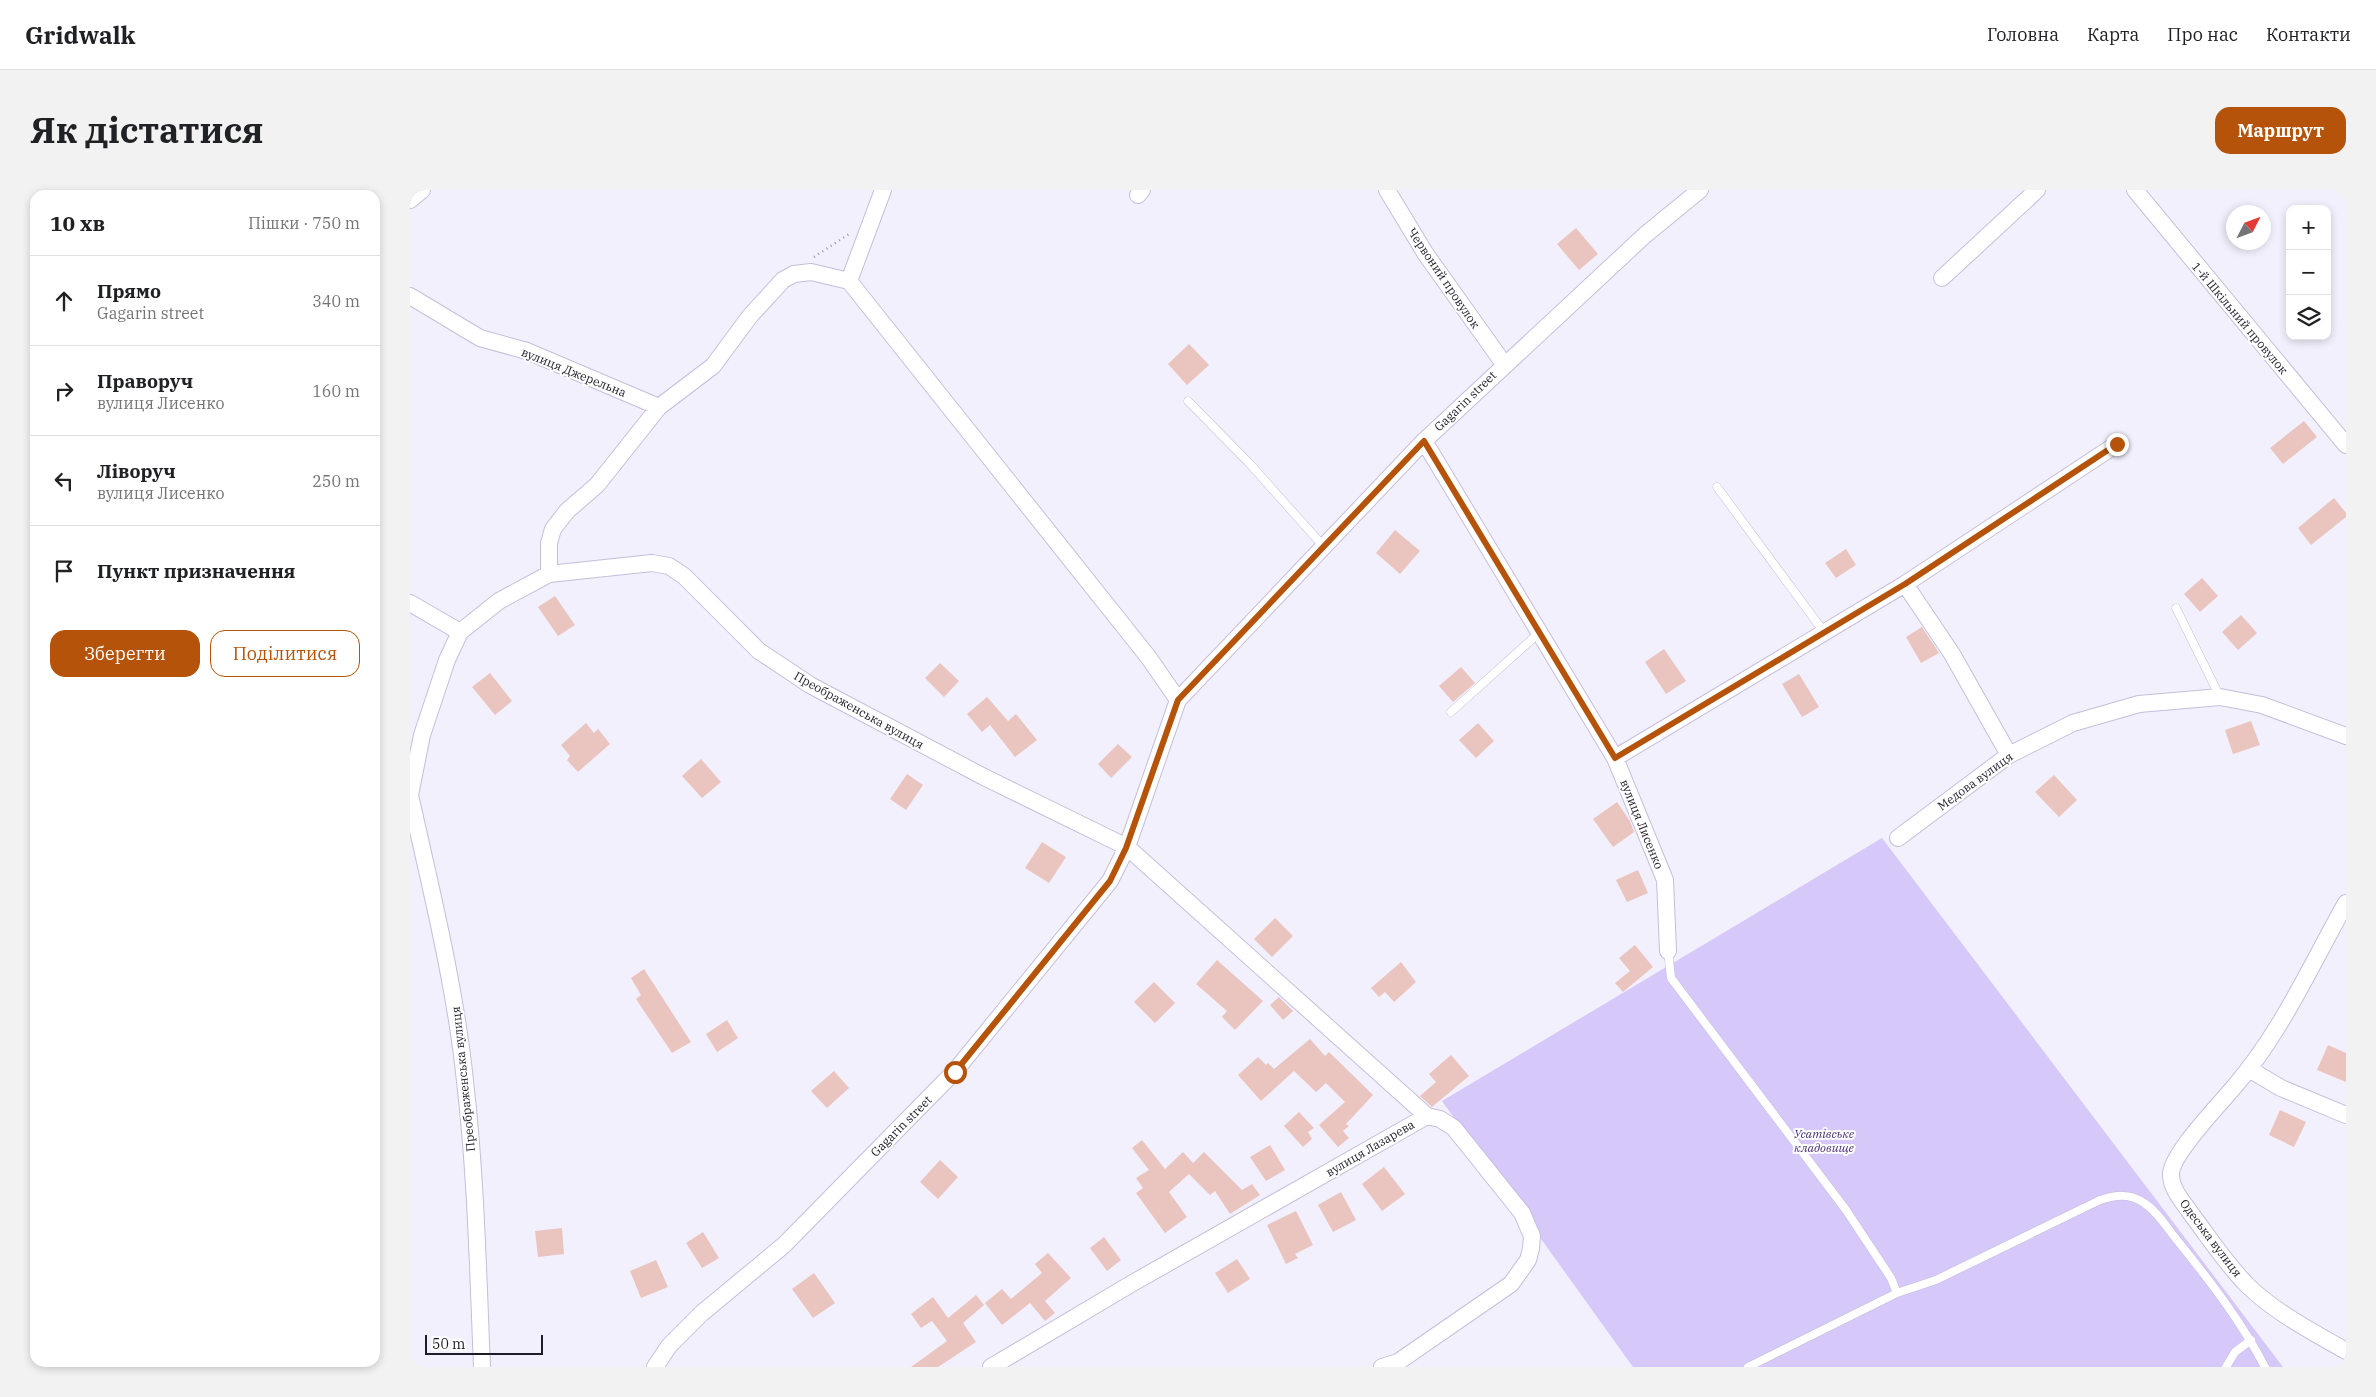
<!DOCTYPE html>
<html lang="uk">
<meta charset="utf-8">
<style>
body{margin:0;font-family:"IBM Plex Serif",serif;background:#f2f2f2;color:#202124}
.controls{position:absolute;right:15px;top:15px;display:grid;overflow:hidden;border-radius:10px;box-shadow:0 2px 8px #0003}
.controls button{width:45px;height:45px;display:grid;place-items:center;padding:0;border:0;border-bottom:1px solid #e0e0e0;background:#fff;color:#202124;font:25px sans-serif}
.compass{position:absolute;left:1816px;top:15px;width:45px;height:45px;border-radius:50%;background:#fff;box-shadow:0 2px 8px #0003;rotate:48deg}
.scale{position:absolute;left:15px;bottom:12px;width:118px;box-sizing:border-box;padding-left:5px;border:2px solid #1f1b27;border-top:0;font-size:14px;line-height:18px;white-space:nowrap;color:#1f1b27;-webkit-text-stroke:4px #fff;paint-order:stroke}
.stop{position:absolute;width:15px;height:15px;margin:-11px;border:4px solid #b45309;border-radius:50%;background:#fff}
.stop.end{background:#b45309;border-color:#fff;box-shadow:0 1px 5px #0008}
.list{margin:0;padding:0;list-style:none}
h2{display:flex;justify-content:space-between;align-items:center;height:65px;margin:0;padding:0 20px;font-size:21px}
h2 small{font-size:16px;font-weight:400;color:#757577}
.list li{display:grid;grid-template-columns:32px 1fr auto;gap:15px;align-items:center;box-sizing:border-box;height:90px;padding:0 20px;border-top:1px solid #e0e0e0}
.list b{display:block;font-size:19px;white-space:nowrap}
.list p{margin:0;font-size:16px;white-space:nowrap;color:#757577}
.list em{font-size:16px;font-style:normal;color:#757577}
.actions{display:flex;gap:10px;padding:15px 20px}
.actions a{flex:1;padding:11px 0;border:1px solid #b45309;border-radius:15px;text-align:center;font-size:18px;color:#b45309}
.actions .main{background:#b45309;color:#fff}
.icon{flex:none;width:28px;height:28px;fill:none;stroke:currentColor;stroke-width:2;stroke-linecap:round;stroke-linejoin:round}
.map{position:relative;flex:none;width:1936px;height:1177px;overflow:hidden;border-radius:15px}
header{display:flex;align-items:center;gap:30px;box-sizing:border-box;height:70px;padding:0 25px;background:#fff;border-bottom:1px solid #e0e0e0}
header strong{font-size:24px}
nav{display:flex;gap:28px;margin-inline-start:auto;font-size:18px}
.intro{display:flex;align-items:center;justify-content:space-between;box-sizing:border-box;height:120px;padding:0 30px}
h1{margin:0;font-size:35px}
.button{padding:12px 22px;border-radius:15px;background:#b45309;color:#fff;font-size:18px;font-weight:700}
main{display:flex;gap:30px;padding:0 30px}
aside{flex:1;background:#fff;border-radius:15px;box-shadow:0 2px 8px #0003}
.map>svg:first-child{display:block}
</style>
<header>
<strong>Gridwalk</strong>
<nav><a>Головна</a><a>Карта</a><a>Про нас</a><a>Контакти</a></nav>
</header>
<div class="intro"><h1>Як дістатися</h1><a class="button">Маршрут</a></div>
<main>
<aside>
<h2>10 хв<small>Пішки · 750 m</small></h2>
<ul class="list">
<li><svg class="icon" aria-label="ahead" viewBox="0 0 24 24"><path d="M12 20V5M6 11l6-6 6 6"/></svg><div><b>Прямо</b><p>Gagarin street</p></div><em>340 m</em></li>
<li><svg class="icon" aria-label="right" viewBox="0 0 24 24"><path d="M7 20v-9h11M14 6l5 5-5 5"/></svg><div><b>Праворуч</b><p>вулиця Лисенко</p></div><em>160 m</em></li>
<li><svg class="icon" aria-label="left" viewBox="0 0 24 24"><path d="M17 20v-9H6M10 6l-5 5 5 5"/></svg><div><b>Ліворуч</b><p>вулиця Лисенко</p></div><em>250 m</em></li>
<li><svg class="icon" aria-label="arrive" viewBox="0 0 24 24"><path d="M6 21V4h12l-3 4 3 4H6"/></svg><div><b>Пункт призначення</b></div></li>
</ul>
<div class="actions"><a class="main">Зберегти</a><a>Поділитися</a></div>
</aside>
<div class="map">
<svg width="1936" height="1177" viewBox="0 0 1936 1177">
<rect width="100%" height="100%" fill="#f3f0fd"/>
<path fill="#d6c8f8" d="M1472 648 1873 1177H1223L1032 911Z"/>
<path fill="#eac4bf" d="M1166 38 1188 64 1169 80 1147 54Z
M779 154 799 175 777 195 758 174Z
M1894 231 1907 247 1873 274 1860 258Z
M1924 308 1936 323V327L1901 355 1888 338Z
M985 340 1010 361 990 384 966 363Z
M1436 359 1446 375 1426 388 1415 373Z
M1792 388 1808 406 1790 422 1774 404Z
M145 406 165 435 148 446 128 417Z
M1831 425 1847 443 1828 460 1812 442Z
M1512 437 1529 463 1511 473 1496 447Z
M1254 459 1276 491 1256 504 1235 472Z
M530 473 549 491 534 507 515 488Z
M1051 477 1065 493 1043 512 1029 496Z
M80 483 102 511 85 525 62 497Z
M1389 484 1409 517 1392 527 1372 494Z
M577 507 598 531 606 524 627 550 605 567 580 535 572 542 557 524Z
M1841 531 1850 555 1823 564 1815 540Z
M176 533 184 543 188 539 200 554 168 582 157 570 160 566 151 555Z
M1068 533 1084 551 1066 568 1049 550Z
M708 554 722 567 701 588 688 574Z
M291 569 311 592 292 608 272 586Z
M497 584 513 595 496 620 480 609Z
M1644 585 1667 610 1649 627 1625 602Z
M1207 612 1220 631 1224 642 1203 657 1183 629Z
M632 652 656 667 639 693 615 678Z
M1228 680 1238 703 1217 712 1206 690Z
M865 728 883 746 862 767 844 749Z
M1225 755 1243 777 1213 802 1205 793 1220 781 1209 768Z
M807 770 853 811 825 840 812 827 817 821 786 794Z
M991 772 1006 792 984 812 975 802 969 807 961 798Z
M234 779 281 852 262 863 226 809 231 805 221 788Z
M744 792 765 813 745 833 724 812Z
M869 807 883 821 873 830 860 815Z
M317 830 328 848 307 862 296 844Z
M900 849 915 866 919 862 963 905 936 934 939 936 933 941 939 948 928 957 909 935 935 912 916 893 906 902 884 881 851 911 828 885 848 867 856 875 858 873 864 879Z
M1918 855 1936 863V892L1907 880Z
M1041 865 1059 886 1022 917 1010 906 1026 892 1019 884Z
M424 881 439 898 417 918 401 901Z
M1870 920 1896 932 1884 957 1859 945Z
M889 922 904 938 898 942 902 949 893 957 874 936Z
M732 950 755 979 773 962 783 973 794 962 832 1000 842 994 850 1005 820 1024 805 1001 800 1005 779 984 759 1002 777 1027 755 1043 726 1003 733 998 726 988 739 980 722 958Z
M860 955 875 980 856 991 840 967Z
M530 970 548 987 528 1009 510 992Z
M974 977 995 1004 972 1021 952 994Z
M931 1002 946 1030 923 1042 908 1015Z
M886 1021 903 1055 885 1064 888 1068 876 1074 857 1035Z
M152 1038 154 1064 128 1067 125 1041Z
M293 1042 309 1068 292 1078 276 1053Z
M694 1047 711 1070 697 1081 680 1058Z
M638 1063 661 1088 635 1111 645 1123 635 1131 620 1113 592 1135 575 1113 592 1099 601 1109 632 1083 625 1074Z
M827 1069 840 1089 818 1103 805 1083Z
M246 1070 258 1097 231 1108 220 1081Z
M404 1083 425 1113 403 1128 382 1099Z
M566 1105 574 1115 553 1133 566 1152 528 1177H501L537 1151 522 1131 511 1138 501 1124 523 1107 538 1128Z"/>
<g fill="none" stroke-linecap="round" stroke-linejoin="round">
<defs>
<path id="lane" d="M778 211 840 274 914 357
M1307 297 1414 442
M1766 418 1810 507
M1041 522 1130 442
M1258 761 1261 788 1436 1020 1481 1088 1487 1103
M1338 1177 1487 1103 1526 1090 1690 1010C1706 1005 1720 1003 1734 1013 1747 1021 1758 1039 1767 1050 1800 1091 1831 1131 1855 1177
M1816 1177 1825 1162 1841 1150"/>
<path id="street" d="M977 0 1015 63 1094 174
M1725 0 1936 255
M728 5 732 0
M0 10 12 0
M1532 88 1627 0
M439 91 739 468 768 510
M0 106 70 148 117 161 249 217
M1014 251 1205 568 1255 690 1258 761
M139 384 242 373 259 376 274 386 349 461 400 495 574 587 717 657 1017 926 721 1094 581 1177
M1495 394 1542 464 1599 565
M0 413 50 442
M1205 568 1495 394 1707 254
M0 605 12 545 37 470 50 442 89 411 139 384V353L143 339 157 321 187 295 249 217 303 176 340 126 373 90 384 84 401 82 439 91 473 0
M0 605C21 700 45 794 55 891 66 986 68 1082 72 1177
M1488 648 1599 565 1663 533 1729 514 1810 507 1852 515 1936 546
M1936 713C1901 775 1871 843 1824 897 1810 914 1760 965 1761 985 1761 1000 1775 1014 1782 1025 1800 1049 1817 1075 1838 1096 1866 1123 1903 1142 1936 1161
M1839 879 1871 898 1936 925
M245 1177 259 1156 292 1123 374 1055 545 881 700 691 717 657 768 510 1014 251 1235 45 1290 0
M972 1177 988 1172 1101 1094 1118 1070 1121 1059 1122 1046 1112 1023 1044 938 1030 929 1017 926"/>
</defs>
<use href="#lane" stroke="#c6bddc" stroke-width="9"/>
<use href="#street" stroke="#c6bddc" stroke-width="18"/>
<path stroke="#9894a1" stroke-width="2.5" stroke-dasharray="1 4" stroke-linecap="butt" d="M404 67 439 44"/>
<use href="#lane" stroke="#fff" stroke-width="8"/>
<use href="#street" stroke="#fff" stroke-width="16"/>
</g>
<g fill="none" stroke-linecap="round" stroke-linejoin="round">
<path stroke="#b45309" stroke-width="6" d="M545 882 700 691 716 658 768 510 1014 251 1205 568 1495 394 1707 254"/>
</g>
<g text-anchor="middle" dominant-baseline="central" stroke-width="4" stroke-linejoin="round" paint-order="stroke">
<g font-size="12" fill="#1f1b27" stroke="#fff">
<text transform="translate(1034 88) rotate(56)">Червоний провулок</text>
<text transform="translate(1830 128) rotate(50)">1-й Шкільний провулок</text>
<text transform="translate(164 182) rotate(22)">вулиця Джерельна</text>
<text transform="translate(1055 211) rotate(-44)">Gagarin street</text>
<text transform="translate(449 520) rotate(29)">Преображенська вулиця</text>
<text transform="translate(1565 591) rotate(-36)">Медова вулиця</text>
<text transform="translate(1232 634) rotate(68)">вулиця Лисенко</text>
<text transform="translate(53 889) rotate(-96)">Преображенська вулиця</text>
<text transform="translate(491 936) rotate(-45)">Gagarin street</text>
<text transform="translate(960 958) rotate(-30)">вулиця Лазарева</text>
<text transform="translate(1801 1048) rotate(53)">Одеська вулиця</text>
</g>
<g font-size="12" font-style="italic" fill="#4c3279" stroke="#fff">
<text x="1414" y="943">Усатівське<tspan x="1414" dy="14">кладовище</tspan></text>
</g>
</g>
</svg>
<div class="controls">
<button>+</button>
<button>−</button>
<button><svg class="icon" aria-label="layers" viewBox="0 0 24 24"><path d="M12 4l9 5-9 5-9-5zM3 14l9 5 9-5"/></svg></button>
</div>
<svg class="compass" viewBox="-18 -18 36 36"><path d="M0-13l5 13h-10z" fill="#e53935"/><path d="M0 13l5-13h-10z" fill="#757577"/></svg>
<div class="scale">50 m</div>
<div class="stop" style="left:545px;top:882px"></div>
<div class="stop end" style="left:1707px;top:254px"></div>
</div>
</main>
